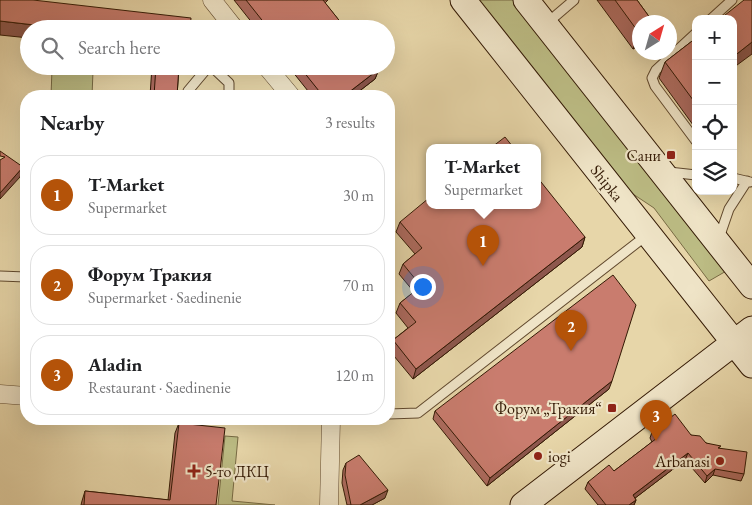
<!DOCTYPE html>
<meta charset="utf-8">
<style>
body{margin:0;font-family:"EB Garamond",serif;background:#f6f6f6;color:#202124}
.controls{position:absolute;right:15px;top:15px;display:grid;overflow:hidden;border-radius:10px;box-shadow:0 5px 20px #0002}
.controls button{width:45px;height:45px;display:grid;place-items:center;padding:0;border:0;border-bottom:1px solid #e0e0e0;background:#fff;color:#202124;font:25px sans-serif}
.compass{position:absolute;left:632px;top:15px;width:45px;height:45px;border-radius:50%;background:#fff;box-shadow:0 5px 20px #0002;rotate:37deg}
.you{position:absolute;left:422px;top:286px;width:18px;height:18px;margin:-12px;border:4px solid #fff;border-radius:50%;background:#1a73e8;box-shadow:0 0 0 8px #1a73e833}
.badge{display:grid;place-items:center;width:32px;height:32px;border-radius:50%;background:#b45309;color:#fff;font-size:16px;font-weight:700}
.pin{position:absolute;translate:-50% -41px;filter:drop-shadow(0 1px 2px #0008)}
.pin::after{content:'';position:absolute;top:26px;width:18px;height:15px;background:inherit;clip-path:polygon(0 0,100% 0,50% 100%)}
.popup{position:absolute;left:426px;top:144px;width:115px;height:65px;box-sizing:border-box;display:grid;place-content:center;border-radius:10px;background:#fff;filter:drop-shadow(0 1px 4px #0005);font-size:16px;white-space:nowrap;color:#757577}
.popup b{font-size:19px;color:#202124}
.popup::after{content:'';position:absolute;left:50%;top:100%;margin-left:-10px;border:10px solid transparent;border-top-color:#fff}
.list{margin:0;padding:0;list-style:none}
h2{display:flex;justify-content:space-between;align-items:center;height:65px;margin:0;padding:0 20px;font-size:21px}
h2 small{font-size:16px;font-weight:400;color:#757577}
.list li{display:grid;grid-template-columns:32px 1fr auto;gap:15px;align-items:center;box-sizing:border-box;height:80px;margin:0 10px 10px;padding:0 10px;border:1px solid #e0e0e0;border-radius:20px}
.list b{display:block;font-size:19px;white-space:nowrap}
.list p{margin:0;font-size:16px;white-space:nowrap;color:#757577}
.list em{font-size:16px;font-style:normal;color:#757577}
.icon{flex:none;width:28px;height:28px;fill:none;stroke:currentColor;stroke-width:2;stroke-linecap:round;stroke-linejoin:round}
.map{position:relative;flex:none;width:752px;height:505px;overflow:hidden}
.search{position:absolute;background:#fff;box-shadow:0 5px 20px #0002;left:20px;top:20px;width:375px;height:55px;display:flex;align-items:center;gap:12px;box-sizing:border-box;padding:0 18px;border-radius:28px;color:#757577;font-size:19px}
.panel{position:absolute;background:#fff;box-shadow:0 5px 20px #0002;left:20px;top:90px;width:375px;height:335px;border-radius:20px}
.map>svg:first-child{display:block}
</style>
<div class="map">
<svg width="752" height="505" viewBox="0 0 752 505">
<rect width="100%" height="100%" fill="#e7d6a9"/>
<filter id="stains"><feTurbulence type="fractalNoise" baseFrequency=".004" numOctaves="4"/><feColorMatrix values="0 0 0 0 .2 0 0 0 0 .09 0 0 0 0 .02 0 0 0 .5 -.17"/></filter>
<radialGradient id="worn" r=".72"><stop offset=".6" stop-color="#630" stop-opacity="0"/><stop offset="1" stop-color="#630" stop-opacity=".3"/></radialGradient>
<path fill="#bcbc84" stroke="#786b44" d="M479 0H515L728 270 709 281 654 208 630 192Z
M52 69 93 71 92 96H51Z
M225 436 238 437 232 501 275 505H218Z"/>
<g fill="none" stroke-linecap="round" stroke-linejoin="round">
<defs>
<path id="lane" d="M711 19 732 0
M546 24 574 0
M696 33 656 70 652 78 655 86 696 141
M211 66 229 83V96
M187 96 188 91 209 66
M669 172 696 175
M733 178 750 182
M719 238 729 209 747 181
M0 276 26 277
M389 414 418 413 647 235"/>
<path id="street" d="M212 0 235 29
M266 66 291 96
M0 394 26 396
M329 505 331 419"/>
<path id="secondary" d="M463 0 752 365
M526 0 752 286
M523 505 752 329"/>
</defs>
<use href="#lane" stroke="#61492e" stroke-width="11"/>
<use href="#street" stroke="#61492e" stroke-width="19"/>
<use href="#secondary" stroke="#341a05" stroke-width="27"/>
<use href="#lane" stroke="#efe4c7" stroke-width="9"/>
<use href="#street" stroke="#efe4c7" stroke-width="18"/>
<use href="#secondary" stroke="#efe4c7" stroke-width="25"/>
</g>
<path fill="#ad6b5f" stroke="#341a05" d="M234 0H328L325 3 346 29H257Z
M597 0H637L653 22 640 45 633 49Z
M696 38V129L659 78 665 62Z
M152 66H179L177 96H150Z
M288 66H377L379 69 375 79 353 96H312Z
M400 222 585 237 582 247 413 379 389 350 393 340 408 328 396 313 400 303 414 292 399 274 403 264 415 254 396 232Z
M609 389 487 486 433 419 435 411Z
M179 423 216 505H81L82 501 85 491 168 500 175 433Z
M652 432 691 435 706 443 720 448 744 474 741 481 713 475 705 483 685 460 635 498 636 500 634 505H598L585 489 588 482 614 471 652 442 650 438Z
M346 463 385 498 372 505H347L342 483 343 470Z"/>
<path fill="#8d574d" stroke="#341a05" d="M0 21 69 29H29V38L0 35Z
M639 33 640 45 633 49Z
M752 42V54L733 68V57Z
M379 69 375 79 353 96H344Z
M23 167 20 177 0 199V193Z
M585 237 582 247 413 379 416 369Z
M612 381 609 389 487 486 490 478Z
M688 453 685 460 630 502 633 495Z
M715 469 713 475 705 483 707 476Z
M388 490 385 498 372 505H360Z
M636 500 634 505H629Z"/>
<path fill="#c97c6e" stroke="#341a05" d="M0 0H33L191 18 190 29H69L0 21Z
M246 0H323L346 29H269Z
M615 0H637L653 22H640L639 33Z
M744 0H752V42L733 57V19H720Z
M696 38V104L665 62Z
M156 66H179L177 96H154Z
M299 66H377L379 69 344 96H323Z
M505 137 513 147H492Z
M0 151 23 167 0 193V160L5 157 0 156Z
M537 177 585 237 416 369 393 340 416 322 400 303 421 286 403 264 422 248 400 222 429 198V205H537Z
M613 275 636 305 612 381 490 478 435 411Z
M675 414 691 435 700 436 706 443 721 446 718 448 747 452 744 474 715 469 707 476 688 453 633 495 636 500 629 505H606L588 482 609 465 614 471 657 438 652 432Z
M179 423 225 428 216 505H84L85 491 170 500Z
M359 455 388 490 360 505H351L345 475 346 463Z"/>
<g fill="#8f2418" stroke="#efe4c7" stroke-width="2">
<rect x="666" y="150" width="10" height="10" rx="2.5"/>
<rect x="607" y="403" width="10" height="10" rx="2.5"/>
<circle cx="538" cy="456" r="5"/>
<circle cx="720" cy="461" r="5"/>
<path d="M191.5 463.5h5v5h5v5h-5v5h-5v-5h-5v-5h5z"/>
</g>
<g text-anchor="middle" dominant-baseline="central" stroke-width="4.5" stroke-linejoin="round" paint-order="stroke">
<g font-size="16" fill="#341a05" stroke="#efe4c7" text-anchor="end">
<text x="661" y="155">Сани</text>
<text x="602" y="408">Форум „Тракия“</text>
<text x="548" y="456" text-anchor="start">iogi</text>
<text x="710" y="461">Аrbanasi</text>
<text x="205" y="471" text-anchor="start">5-то ДКЦ</text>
</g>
<g font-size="16" fill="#341a05" stroke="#efe4c7">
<text transform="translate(607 183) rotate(51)">Shipka</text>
</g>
</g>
<rect width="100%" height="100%" filter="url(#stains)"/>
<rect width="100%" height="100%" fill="url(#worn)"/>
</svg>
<div class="controls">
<button>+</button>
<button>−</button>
<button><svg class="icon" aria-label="locate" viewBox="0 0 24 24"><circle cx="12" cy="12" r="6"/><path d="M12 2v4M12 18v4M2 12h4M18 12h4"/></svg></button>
<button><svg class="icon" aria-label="layers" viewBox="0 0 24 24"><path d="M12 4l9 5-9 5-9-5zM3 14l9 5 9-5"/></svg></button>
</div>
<svg class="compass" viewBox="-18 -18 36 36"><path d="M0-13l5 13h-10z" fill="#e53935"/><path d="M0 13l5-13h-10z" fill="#757577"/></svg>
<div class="you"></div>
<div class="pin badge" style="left:483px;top:266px">1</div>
<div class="popup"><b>T-Market</b>Supermarket</div>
<div class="pin badge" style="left:571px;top:351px">2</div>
<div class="pin badge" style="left:656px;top:441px">3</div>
<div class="search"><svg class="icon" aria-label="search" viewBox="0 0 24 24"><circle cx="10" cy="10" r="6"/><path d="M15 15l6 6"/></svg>Search here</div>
<section class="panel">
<h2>Nearby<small>3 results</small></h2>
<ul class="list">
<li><span class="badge">1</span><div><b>T-Market</b><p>Supermarket</p></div><em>30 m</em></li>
<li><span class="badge">2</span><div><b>Форум Тракия</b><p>Supermarket · Saedinenie</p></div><em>70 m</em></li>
<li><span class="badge">3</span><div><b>Аladin</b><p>Restaurant · Saedinenie</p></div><em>120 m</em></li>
</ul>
</section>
</div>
